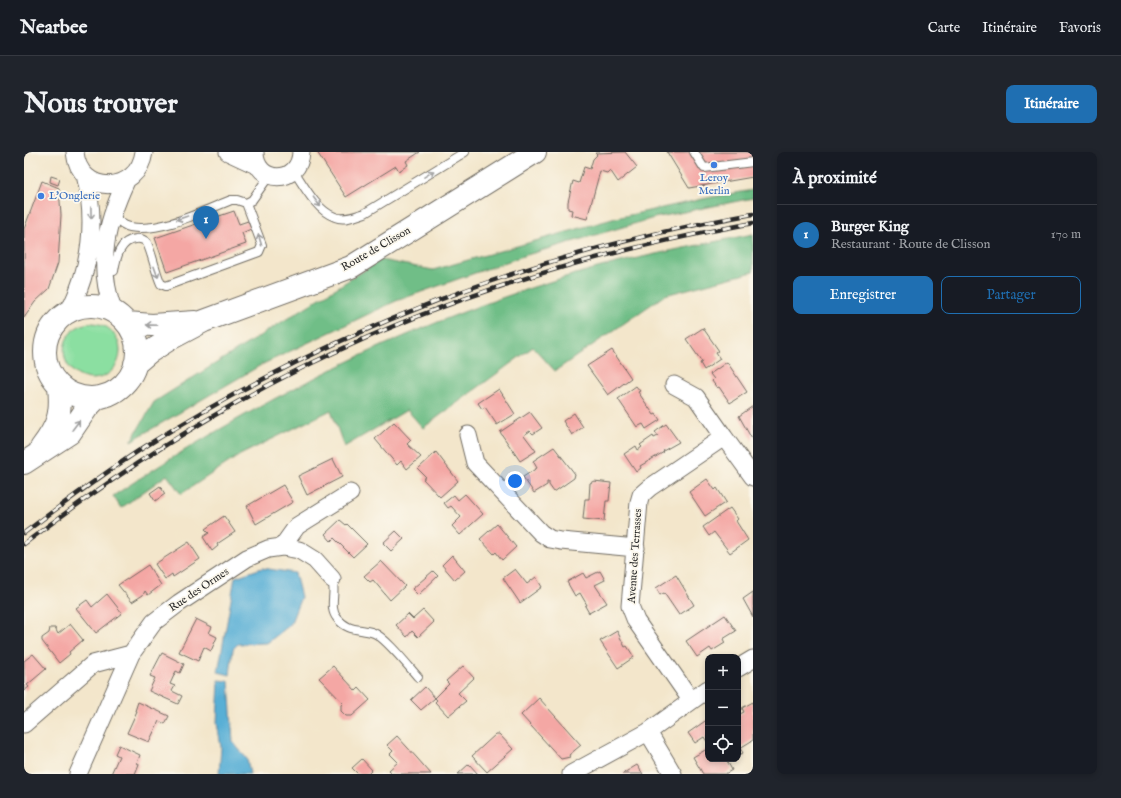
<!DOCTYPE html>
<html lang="fr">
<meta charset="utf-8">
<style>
body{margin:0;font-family:"IM FELL English",serif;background:#20242c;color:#f1f3f6}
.controls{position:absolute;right:12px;bottom:12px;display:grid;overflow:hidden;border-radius:8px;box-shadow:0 2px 6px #0003}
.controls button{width:36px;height:36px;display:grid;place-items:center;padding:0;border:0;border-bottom:1px solid #363941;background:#171b24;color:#f1f3f6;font:20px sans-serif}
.you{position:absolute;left:491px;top:329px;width:14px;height:14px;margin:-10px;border:3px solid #fff;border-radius:50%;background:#1a73e8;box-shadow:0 0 0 6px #1a73e833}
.badge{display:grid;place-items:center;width:26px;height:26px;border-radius:50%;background:#1f6fb2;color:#fff;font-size:13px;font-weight:700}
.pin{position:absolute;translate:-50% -33px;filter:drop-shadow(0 1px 2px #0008)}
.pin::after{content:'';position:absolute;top:21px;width:14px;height:12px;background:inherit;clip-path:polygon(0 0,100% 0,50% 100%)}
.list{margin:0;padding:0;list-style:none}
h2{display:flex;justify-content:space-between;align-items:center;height:52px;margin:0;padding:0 16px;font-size:17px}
h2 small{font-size:13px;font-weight:400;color:#9ea1a6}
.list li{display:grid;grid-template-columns:26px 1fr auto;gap:12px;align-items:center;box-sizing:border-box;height:60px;padding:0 16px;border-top:1px solid #363941}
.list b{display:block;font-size:15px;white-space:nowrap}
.list p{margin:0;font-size:13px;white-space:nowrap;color:#9ea1a6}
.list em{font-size:13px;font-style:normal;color:#9ea1a6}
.actions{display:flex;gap:8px;padding:12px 16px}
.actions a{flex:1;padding:9px 0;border:1px solid #1f6fb2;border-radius:8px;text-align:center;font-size:14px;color:#1f6fb2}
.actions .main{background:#1f6fb2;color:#fff}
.icon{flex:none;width:22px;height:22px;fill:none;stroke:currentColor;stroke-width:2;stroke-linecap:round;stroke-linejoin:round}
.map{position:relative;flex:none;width:729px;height:622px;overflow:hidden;border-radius:8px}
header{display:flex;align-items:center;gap:24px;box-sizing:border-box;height:56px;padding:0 20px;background:#171b24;border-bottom:1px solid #363941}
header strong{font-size:19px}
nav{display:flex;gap:22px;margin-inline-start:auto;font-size:14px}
.intro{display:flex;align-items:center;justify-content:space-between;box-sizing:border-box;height:96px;padding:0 24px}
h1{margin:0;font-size:28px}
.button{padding:10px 18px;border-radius:8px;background:#1f6fb2;color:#fff;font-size:14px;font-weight:700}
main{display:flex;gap:24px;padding:0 24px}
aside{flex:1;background:#171b24;border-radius:8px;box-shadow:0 2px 6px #0003}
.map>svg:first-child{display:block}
</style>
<header>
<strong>Nearbee</strong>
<nav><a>Carte</a><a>Itinéraire</a><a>Favoris</a></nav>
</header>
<div class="intro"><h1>Nous trouver</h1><a class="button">Itinéraire</a></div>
<main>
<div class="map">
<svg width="729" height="622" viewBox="0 0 729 622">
<rect width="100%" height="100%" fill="#fbf7ec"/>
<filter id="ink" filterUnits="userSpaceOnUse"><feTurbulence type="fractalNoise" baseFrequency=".025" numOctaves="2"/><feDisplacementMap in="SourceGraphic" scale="8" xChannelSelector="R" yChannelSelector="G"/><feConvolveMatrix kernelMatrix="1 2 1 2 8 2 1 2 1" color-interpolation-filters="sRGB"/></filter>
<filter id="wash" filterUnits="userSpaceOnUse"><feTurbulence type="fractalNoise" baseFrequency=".012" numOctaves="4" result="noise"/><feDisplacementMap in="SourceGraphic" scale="16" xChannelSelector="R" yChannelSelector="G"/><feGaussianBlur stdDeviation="0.9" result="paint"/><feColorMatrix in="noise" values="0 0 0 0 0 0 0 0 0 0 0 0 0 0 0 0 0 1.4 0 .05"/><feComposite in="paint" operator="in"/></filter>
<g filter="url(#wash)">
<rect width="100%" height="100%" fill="#f3e6cb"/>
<path fill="#8bdfa1" stroke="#5b8566" d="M40 199a28 28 0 1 1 56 0a28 28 0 1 1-56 0Z"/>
<path fill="#70be87" stroke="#4e7459" d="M729 38V46L630 66 499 104 372 149 237 213 107 289 130 250 357 108 409 118 592 66 688 45Z
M729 82V120L641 143 531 219 509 195 399 276 383 258 320 295 307 258 216 303 157 342 143 323 97 356 89 344C228 251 378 175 538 126 600 107 665 95 729 82Z"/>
<path fill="#58afd5" stroke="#426d80" d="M238 416 271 421 277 445 266 473 243 491 214 492 209 497 206 523 194 520 211 425Z
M195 528 205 529 209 590 223 607 226 622H195L197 595 193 571Z"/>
<g id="blocks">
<path fill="#f4a7a4" d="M293 0H396L382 9 384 13 375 19 372 14 322 45Z
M601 0 613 15 594 30 586 18 583 21 576 19 563 67 547 63 548 58 544 57V50L549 29 555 31 560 15 566 17 569 7 573 3 571 1Z
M643 0H729V25L665 36Z
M27 24 36 27 34 33 26 30Z
M18 29 35 36 37 63 34 111 25 137 11 150 0 166V77Z
M210 59 215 72 224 69 227 77 218 81 222 92 143 120 131 86Z
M679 176 695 199 692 201 696 207 680 218 676 211 678 210 662 187Z
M588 198 607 226 584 243 563 214Z
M703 210 723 240 706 251 695 235 693 236 688 229 690 227 686 222Z
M612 234 616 239 614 240 630 263 632 262 636 268 622 277 619 272 613 275 594 247Z
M475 237 491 262 473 273 461 255 458 257 454 251Z
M729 254V289L715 264Z
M506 260 518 276 509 282 506 279 500 283 512 299 496 309 476 280Z
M550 261 559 275 548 283 539 269Z
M370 270 387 288 383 292 397 305 383 317 377 309 373 313 351 287Z
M642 272 655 290 639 299 640 300 616 314 617 316 612 320 600 302 612 294 614 298 618 295 616 293 629 284 630 286 634 284 631 280Z
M530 295 551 322 550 326 530 340 525 333V330H523V333L510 341 499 325 513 316 509 309Z
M412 300 434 329 416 345 399 327 402 325 394 317Z
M309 307 318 325 283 343 274 324Z
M683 327 691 338 693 336 702 350 681 364 665 340Z
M570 329 587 331 585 349H582L580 369 559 367 561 347H565L566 331Z
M259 333 269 350 232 372 223 354Z
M136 334 141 342 131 349 126 341Z
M441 342 459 362 436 383 428 374 437 365 427 354 424 356 420 351 430 343 434 348Z
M706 356 714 367 712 369 724 388 706 401 690 380 685 384 679 375Z
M200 364 211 380 193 392 194 394 188 399 179 385 185 381 181 377Z
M316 368 322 373 323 372 343 392 329 405 310 386 307 389 301 382Z
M473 372 492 395 478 408 472 400 470 402 456 387Z
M372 379 380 387 367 399 359 391Z
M165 390 176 407 149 425 148 422 141 427 131 412Z
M428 403 441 419 431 428 418 413Z
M357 409 381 434 366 448 349 428 346 430 340 424Z
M124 413 137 433 124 443 121 439 119 443 108 450 94 433Z
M491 417 503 432 512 425 518 435 496 451 479 426Z
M409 419 414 424 394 443 388 437Z
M576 419 581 428 571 433 583 451 565 461 561 454 563 453 556 441 551 444 543 430 559 421 562 426Z
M652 423 670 453 655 463 640 441 636 443 632 436Z
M729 440V465L719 447Z
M83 442 98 461 72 481 52 456 63 448 68 455Z
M399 458 410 470 394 485 388 479 383 485 372 473 384 462 389 467Z
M701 463 712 479 699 487 701 491 688 499 686 496 673 505 662 489Z
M172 467 188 475 185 481 193 485 187 499 180 495 174 509 155 500Z
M46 472 59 488 45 500 46 502 35 511 18 489V486L25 481 26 476H31L34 482Z
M593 479 601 495 603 494 610 505 594 516 576 489Z
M138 501 160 512 156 521 152 519 146 532 151 534 148 539 158 544 154 552 125 539 131 526 126 524Z
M9 502 22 517 3 533 5 535 0 539V509Z
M309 514 332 539 335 536 346 548 328 564H322L317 559V553L319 551 295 526Z
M439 514 450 526 434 541 442 549 424 564 411 550 413 548 411 546 397 558 387 548 401 535 411 546 425 532 422 529Z
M515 546 557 593 545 603 546 605 537 607 497 563Z
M114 550 145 564 141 572 135 569 125 590 103 581 113 559H111Z
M729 550V588L716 596 719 601 714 603V563L720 560 718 556Z
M684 567V591L680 585 671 591 664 581Z
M472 582H475L489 597 463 620 448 604Z
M373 584 393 606 407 622H369L365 618 374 610 366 602 369 599 363 593Z
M95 593 116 603 113 611 115 612 111 622H87L95 604 91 602Z
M683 597 684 607H702L708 618 701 622H679L669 605Z
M338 607 348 618 344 622H334L328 616Z
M445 612 454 622H434Z
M613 613 619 622H598Z"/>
</g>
</g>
<g filter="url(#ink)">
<use href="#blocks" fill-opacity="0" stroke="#716c63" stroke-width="1"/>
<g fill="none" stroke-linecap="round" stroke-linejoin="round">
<defs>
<path id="service" d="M670 0 680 16 729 10
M270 19C280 34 293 59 311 65 320 69 332 64 341 61L441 0
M88 63C93 68 100 74 106 75 137 81 179 59 207 48H213L222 51 228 48 245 24
M90 119C92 106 96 88 112 87 116 86 121 88 123 91 129 104 131 119 137 132L142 134 235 100 238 93 222 51
M308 427C313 440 304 455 313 466 324 480 336 476 350 481 361 485 385 515 394 525"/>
<path id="minor" d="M51 0C55 44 114 43 120 0
M204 0 234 14
M231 0C231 33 276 33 277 0
M46 158C67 114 73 70 61 23
M89 159C73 111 81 74 102 29
M650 233 672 245 700 285 625 336 617 343 615 350 606 454 612 469 667 548
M444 283 451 311 517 381 526 387 537 389 612 396
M700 285 729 325
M258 395 273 374 326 341
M714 516 729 507
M0 572 69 512 107 502
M624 580 649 622
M54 622 107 502 130 470 155 451 223 406 244 397 258 395 275 398 291 408 308 427
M547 622 624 580 684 537"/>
<path id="secondary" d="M21 200a46 46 0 1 1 92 0a46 46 0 1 1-92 0Z
M103 171 128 173 171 170
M111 212 124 201 146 187 180 169 327 115 511 0
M17 296C34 274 38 262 35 234
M0 311 46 281 63 256 73 246"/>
</defs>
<use href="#service" stroke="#716c63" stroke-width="10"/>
<use href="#minor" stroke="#716c63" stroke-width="19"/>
<use href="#secondary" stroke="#716c63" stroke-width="24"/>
<use href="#service" stroke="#fff" stroke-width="8"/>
<use href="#minor" stroke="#fff" stroke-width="17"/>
<use href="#secondary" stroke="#fff" stroke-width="22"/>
<defs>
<path id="rail" d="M0 381C40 351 80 321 122 294 307 178 513 99 729 62
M0 392C97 318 199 252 309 201 442 138 585 97 729 71"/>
</defs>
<use href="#rail" stroke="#2b2b2b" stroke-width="4.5"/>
<use href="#rail" stroke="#fbf7ec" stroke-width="3" stroke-dasharray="9" stroke-linecap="butt"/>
</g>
<defs><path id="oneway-shaft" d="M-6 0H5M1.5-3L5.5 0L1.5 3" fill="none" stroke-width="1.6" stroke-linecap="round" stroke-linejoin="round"/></defs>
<g stroke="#a0a0a0">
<use href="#oneway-shaft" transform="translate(405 22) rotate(-32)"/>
<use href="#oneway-shaft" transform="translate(293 50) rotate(53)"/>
<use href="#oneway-shaft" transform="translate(67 61) rotate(89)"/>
<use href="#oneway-shaft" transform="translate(158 66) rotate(161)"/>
<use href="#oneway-shaft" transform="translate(236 88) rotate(-106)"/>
<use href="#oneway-shaft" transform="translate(132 120) rotate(70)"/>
<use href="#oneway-shaft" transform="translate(128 173) rotate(-178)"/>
<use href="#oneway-shaft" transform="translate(52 273) rotate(-53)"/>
</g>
</g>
<g fill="#3f7fe0" stroke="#fbf7ec" stroke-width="1.5">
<circle cx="690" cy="13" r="4"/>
<circle cx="17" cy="44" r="4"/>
</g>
<g text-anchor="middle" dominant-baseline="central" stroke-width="3.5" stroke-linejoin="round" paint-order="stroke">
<g font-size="11" fill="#366cbe" stroke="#fbf7ec">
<text x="690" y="26">Leroy<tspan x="690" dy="13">Merlin</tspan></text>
<text x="25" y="44" text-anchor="start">L'Onglerie</text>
</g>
<g font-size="11" fill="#2b2b2b" stroke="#fbf7ec">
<text transform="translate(352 97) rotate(-30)">Route de Clisson</text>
<text transform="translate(611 404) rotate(-86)">Avenue des Terrasses</text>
<text transform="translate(175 438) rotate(-34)">Rue des Ormes</text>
</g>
</g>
</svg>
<div class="controls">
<button>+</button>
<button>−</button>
<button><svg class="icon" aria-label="locate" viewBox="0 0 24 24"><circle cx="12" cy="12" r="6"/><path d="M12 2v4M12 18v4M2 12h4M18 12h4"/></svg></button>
</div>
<div class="you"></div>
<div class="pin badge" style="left:182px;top:87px">1</div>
</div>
<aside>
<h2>À proximité<small></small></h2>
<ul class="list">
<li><span class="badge">1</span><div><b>Burger King</b><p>Restaurant · Route de Clisson</p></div><em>170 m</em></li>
</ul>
<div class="actions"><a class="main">Enregistrer</a><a>Partager</a></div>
</aside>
</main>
